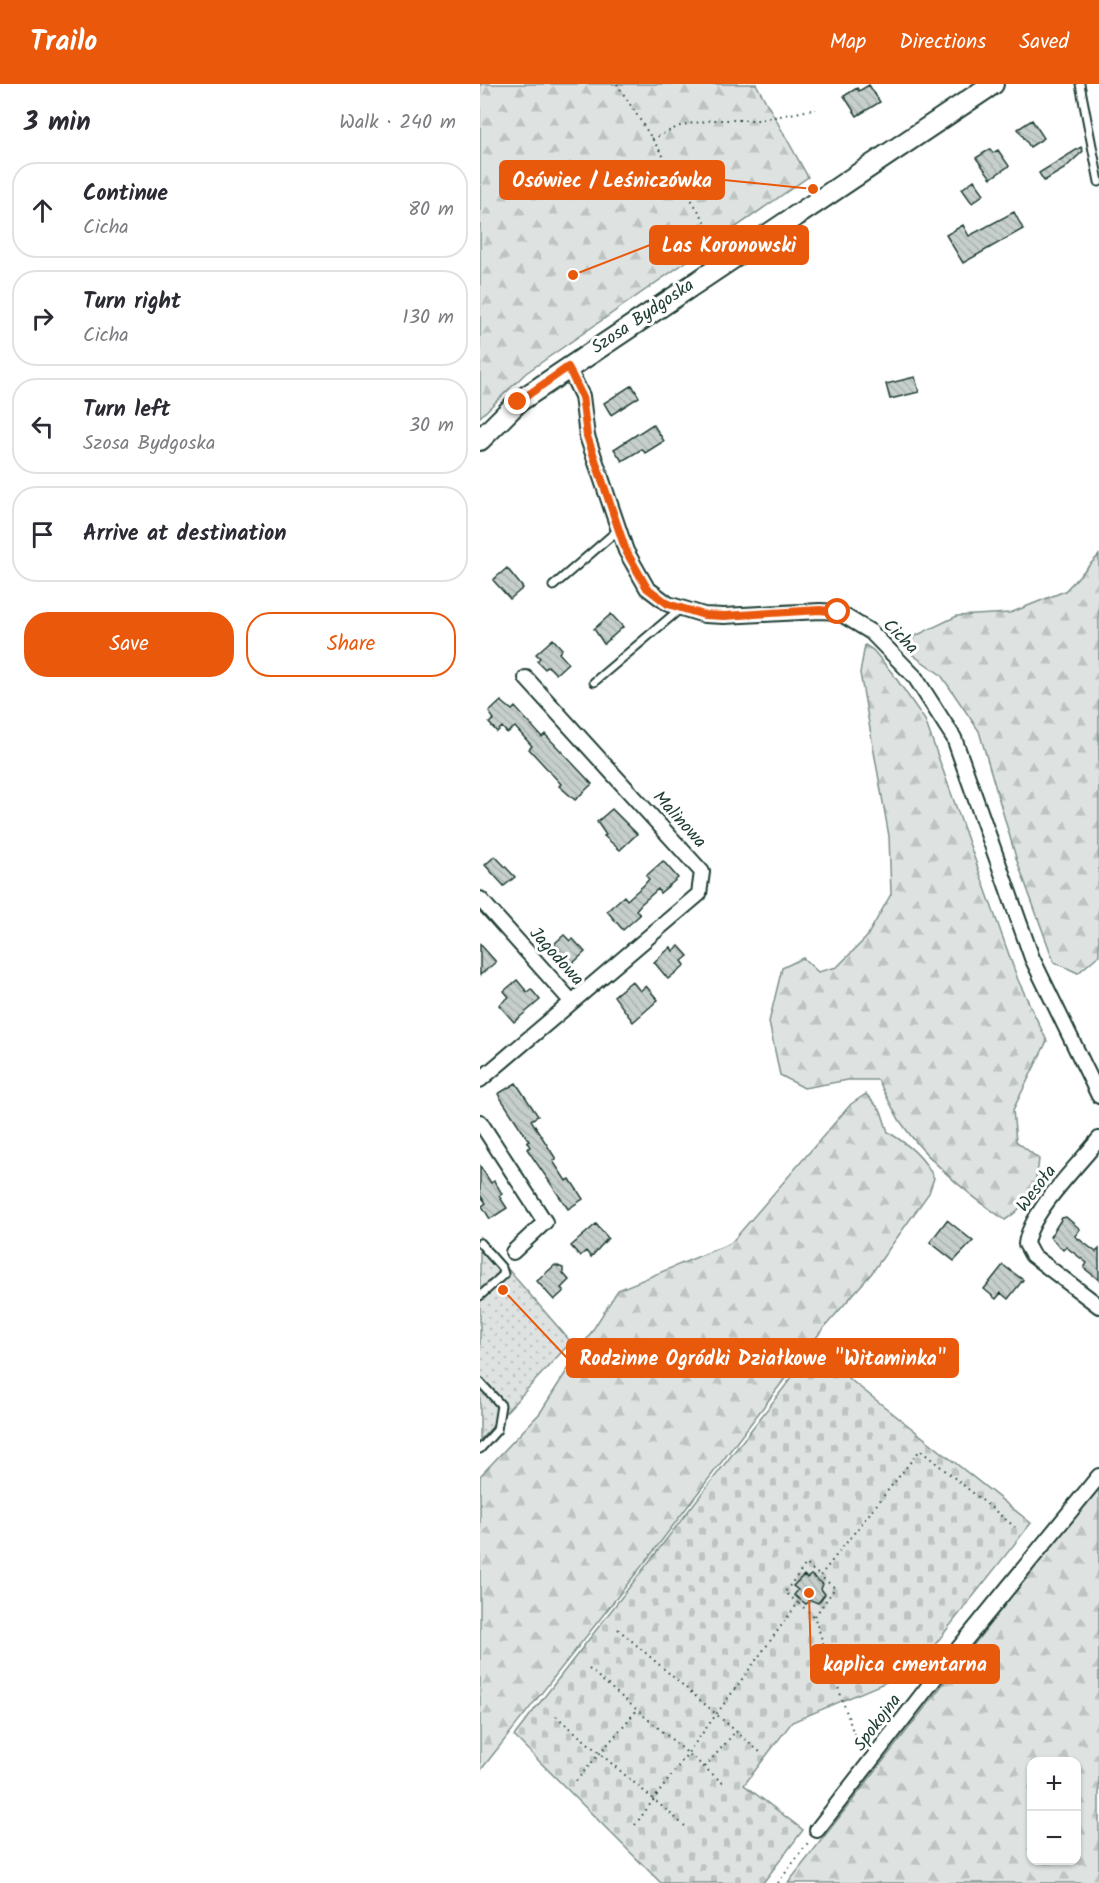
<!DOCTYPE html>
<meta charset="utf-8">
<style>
body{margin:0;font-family:Kalam,sans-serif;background:#f2f2f3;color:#2b2b33}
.controls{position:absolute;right:18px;bottom:18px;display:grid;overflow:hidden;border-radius:12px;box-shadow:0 2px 4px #0004}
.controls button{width:54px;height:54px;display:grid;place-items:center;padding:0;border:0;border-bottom:2px solid #e1e1e2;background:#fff;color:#2b2b33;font:30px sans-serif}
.stop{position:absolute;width:18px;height:18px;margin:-14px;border:4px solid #ea580c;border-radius:50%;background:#fff}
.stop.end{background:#ea580c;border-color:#fff;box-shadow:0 2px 6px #0008}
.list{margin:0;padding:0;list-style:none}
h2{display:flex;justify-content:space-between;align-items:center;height:78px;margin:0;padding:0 24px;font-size:26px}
h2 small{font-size:20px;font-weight:400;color:#7c7c81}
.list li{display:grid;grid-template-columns:39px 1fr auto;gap:18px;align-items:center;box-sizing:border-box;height:96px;margin:0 12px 12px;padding:0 12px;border:2px solid #e1e1e2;border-radius:24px}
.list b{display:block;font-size:22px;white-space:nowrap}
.list p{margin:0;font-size:20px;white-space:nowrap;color:#7c7c81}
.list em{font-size:20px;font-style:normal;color:#7c7c81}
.actions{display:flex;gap:12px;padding:18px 24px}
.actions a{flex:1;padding:14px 0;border:2px solid #ea580c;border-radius:24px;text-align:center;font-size:21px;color:#ea580c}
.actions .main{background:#ea580c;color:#fff}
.icon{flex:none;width:33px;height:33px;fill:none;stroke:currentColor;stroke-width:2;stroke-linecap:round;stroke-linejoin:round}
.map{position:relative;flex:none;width:619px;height:1799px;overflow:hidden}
header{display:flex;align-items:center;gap:36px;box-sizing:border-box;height:84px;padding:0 30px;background:#ea580c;color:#fff}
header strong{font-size:28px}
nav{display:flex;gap:33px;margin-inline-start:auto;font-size:21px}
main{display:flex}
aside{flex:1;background:#fff}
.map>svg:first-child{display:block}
</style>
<header>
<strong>Trailo</strong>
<nav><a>Map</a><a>Directions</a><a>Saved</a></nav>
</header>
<main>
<aside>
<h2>3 min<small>Walk · 240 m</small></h2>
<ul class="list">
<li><svg class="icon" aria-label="ahead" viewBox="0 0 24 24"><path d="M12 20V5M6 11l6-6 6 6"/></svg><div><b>Continue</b><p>Cicha</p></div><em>80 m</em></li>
<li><svg class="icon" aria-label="right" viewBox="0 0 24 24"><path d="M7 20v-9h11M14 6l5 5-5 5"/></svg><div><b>Turn right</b><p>Cicha</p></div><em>130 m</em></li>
<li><svg class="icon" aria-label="left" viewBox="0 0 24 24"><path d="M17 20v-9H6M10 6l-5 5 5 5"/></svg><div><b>Turn left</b><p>Szosa Bydgoska</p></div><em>30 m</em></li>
<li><svg class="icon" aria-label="arrive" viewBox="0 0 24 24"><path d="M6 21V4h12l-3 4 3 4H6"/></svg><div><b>Arrive at destination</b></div></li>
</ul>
<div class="actions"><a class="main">Save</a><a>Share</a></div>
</aside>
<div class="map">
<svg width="619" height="1799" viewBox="0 0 619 1799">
<defs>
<pattern id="grass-dots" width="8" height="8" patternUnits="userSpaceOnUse" patternTransform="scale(1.5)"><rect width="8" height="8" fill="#dee3e2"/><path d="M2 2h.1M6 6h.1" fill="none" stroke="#bec4c2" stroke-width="1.8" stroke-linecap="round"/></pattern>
<pattern id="forest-firs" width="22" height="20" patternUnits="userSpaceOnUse" patternTransform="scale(1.5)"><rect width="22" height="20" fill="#dee3e2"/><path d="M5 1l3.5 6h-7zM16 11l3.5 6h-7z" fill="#bec4c2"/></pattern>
<pattern id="cemetery-stones" width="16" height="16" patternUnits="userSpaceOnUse" patternTransform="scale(1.5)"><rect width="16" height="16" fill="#dee3e2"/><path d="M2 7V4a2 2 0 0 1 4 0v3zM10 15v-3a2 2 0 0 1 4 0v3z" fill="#bec4c2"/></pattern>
<pattern id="building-back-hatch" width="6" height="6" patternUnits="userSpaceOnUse" patternTransform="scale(1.5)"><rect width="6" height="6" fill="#c7cfcc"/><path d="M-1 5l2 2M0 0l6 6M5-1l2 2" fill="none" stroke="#aab3b0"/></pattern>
</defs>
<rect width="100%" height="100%" fill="#fff"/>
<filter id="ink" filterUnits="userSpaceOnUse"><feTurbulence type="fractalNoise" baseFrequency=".0167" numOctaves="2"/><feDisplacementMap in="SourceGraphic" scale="12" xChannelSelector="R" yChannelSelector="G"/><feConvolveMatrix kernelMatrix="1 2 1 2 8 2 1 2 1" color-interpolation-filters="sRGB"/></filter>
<g filter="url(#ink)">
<path fill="url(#grass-dots)" stroke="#7e908b" stroke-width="1.5" d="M0 1153 91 1258 0 1356Z"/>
<path fill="url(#forest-firs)" stroke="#7e908b" stroke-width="1.5" fill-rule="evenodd" d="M0 0H276L328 93 46 289 0 333Z
M619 471V871L598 889 574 878 537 777 499 647 461 591 426 566 435 552 477 532 530 529 585 507Z
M385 561 393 566 413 590 445 636 538 896 567 957 533 1026 536 1057 559 1075C557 1101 548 1122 525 1136 486 1109 447 1077 420 1037 412 1024 405 1009 398 996H368L324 1004 300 991 289 938 302 884 323 874 338 888 357 883 386 854 411 810 409 752 380 589Z
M386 1010 401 1027 408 1048C429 1061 443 1072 454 1094L449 1109 391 1190 342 1246 176 1464 0 1687V1392L60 1329 138 1206 251 1159 371 1020Z
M619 1400V1799H308ZM552 1678H596V1776H552Z"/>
<path fill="url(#cemetery-stones)" stroke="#7e908b" stroke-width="1.5" d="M333 1266 551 1439 435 1586 312 1638 264 1701 323 1746 283 1799H181L34 1652Z"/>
<path fill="url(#building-back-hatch)" stroke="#1f3d34" stroke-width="1.5" d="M389 1 400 18 377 32 364 12 377 4 379 7Z
M552 36 564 54 550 63 538 45Z
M601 63 603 67 584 85 564 97 559 89Z
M510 65 513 69 518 66 529 82 511 94 496 74Z
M494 96 504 110 492 119 482 105Z
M534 128 543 145 483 179 466 151 483 141 489 152Z
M435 293 439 308 410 315 406 300Z
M152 301 159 313 131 331 124 319Z
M173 340 184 357 165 369 162 365 142 377 134 365Z
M27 484 43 504 30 515 13 496Z
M131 530 143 543 124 560 114 545Z
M73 555 82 565 79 569 88 579 76 590 68 582 65 585 57 577 60 574 56 570Z
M21 617 32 626 35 623 62 653 65 650 112 700 95 716 79 702 81 700 49 665 52 662 35 643 27 649 22 643 17 648 9 639 14 635 9 628Z
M132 725 157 750 140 766 124 752 126 751 117 738Z
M15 772 35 793 24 802 5 781Z
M183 777 198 794 180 809 178 805 161 820 156 826 160 831 143 846 127 827 144 812 147 816 164 801 169 795 166 792Z
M84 851 90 857 93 855 105 868 92 880 74 860Z
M0 860 16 878 0 891Z
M199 862 208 872 202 877 205 881 188 895 174 878 191 863 193 867Z
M37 896 47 908 51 905 60 916 34 938 19 921 29 913 24 907Z
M152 897 160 907 166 902 178 916 153 938 134 912Z
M36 999 58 1032 51 1036 76 1075 73 1077 86 1097 90 1095 103 1115 88 1125 47 1065 50 1063 47 1058 49 1057 18 1010Z
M0 1082 11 1099 14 1097 18 1103 22 1110 19 1112 27 1124 10 1135 2 1122 6 1119 0 1111Z
M586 1133 600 1145 595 1152 616 1168 619 1165V1196L604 1184 607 1179 586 1163 583 1166 570 1153 582 1134Z
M467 1136 493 1157 474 1177 450 1158Z
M116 1140 128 1154 111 1173 106 1167 100 1172 91 1162Z
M75 1181 83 1184V1189L89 1196 81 1204 84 1207 74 1216 57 1197Z
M523 1181 543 1196 528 1215 521 1209 516 1215 504 1205Z
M324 1491 327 1494 331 1491 343 1500 341 1505 345 1510 338 1519 331 1516 326 1520 314 1511 318 1506 313 1502Z"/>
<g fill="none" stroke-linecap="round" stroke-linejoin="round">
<defs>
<path id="lane" d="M600 0 619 98
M73 502 138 446
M114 598 200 525
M0 1159 22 1184 24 1190 0 1212
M0 1298 21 1321 17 1346 0 1365"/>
<path id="street" d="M88 283 102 312 107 352 146 467 167 504 188 520 224 531 244 532 340 527 358 528 391 548 435 593 474 654 552 874 619 1012
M46 594 222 788 219 810 92 918
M0 815 92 918 0 996
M0 1038 65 1138 33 1168
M619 1055C598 1082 550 1128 546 1160L552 1171 619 1222
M337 1746 465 1581 619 1392"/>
<path id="secondary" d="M0 356 38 318 513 0"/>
</defs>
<use href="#lane" stroke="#1f3d34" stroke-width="11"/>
<use href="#street" stroke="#1f3d34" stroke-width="18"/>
<use href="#secondary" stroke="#1f3d34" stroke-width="24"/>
<path stroke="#1f3d34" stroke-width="2" stroke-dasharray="1.5 4.5" stroke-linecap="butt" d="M137 0 241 162
M172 55 202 41 233 36H279L336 25
M318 1519 305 1508 326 1480 340 1492
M335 1532 355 1504 340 1492 440 1366 535 1443
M138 1545 281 1669
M109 1585 244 1700
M76 1632 206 1743
M225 1683 256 1647
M96 1697 157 1626
M155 1741 318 1519 334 1532 380 1668
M298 1799 330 1756"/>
<use href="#lane" stroke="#fff" stroke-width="7"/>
<use href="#street" stroke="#fff" stroke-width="14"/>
<use href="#secondary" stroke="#fff" stroke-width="20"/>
</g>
</g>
<g fill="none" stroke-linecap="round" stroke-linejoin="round" filter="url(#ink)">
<path stroke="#ea580c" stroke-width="8" d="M38 318 88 283 102 312 107 352 146 467 167 504 188 520 224 531 244 532 340 526 358 528"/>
</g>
<g text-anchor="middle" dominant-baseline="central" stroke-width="6" stroke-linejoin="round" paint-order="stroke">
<g font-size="18" fill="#1f3d34" stroke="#fff">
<text transform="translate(163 233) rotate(-34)">Szosa Bydgoska</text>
<text transform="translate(420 553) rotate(45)">Cicha</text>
<text transform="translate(199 736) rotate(48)">Malinowa</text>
<text transform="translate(76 873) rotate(48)">Jagodowa</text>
<text transform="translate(557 1105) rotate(-53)">Wesoła</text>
<text transform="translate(398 1639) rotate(-53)">Spokojna</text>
</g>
</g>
<path fill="none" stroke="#e8590c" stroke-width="2" d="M333 105L244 96M93 191L170 161M23 1206L87 1274M329 1509L331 1580"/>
<g fill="#e8590c" stroke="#fff" stroke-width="2">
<circle cx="333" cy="105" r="6"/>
<circle cx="93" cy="191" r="6"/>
<circle cx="23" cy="1206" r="6"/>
<circle cx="329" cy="1509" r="6"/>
</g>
<g fill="#e8590c" stroke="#e8590c" stroke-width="2">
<rect x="20" y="77" width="224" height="38" rx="6"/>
<rect x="170" y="142" width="158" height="38" rx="6"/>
<rect x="87" y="1255" width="391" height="38" rx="6"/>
<rect x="331" y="1561" width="188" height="38" rx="6"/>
</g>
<g font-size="20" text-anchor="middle" font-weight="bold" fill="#fff">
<text x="132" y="103">Osówiec / Leśniczówka</text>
<text x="249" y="168">Las Koronowski</text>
<text x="283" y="1281">Rodzinne Ogródki Działkowe "Witaminka"</text>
<text x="425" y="1587">kaplica cmentarna</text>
</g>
</svg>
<div class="controls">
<button>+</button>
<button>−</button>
</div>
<div class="stop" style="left:358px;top:528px"></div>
<div class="stop end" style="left:38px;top:318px"></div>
</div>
</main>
